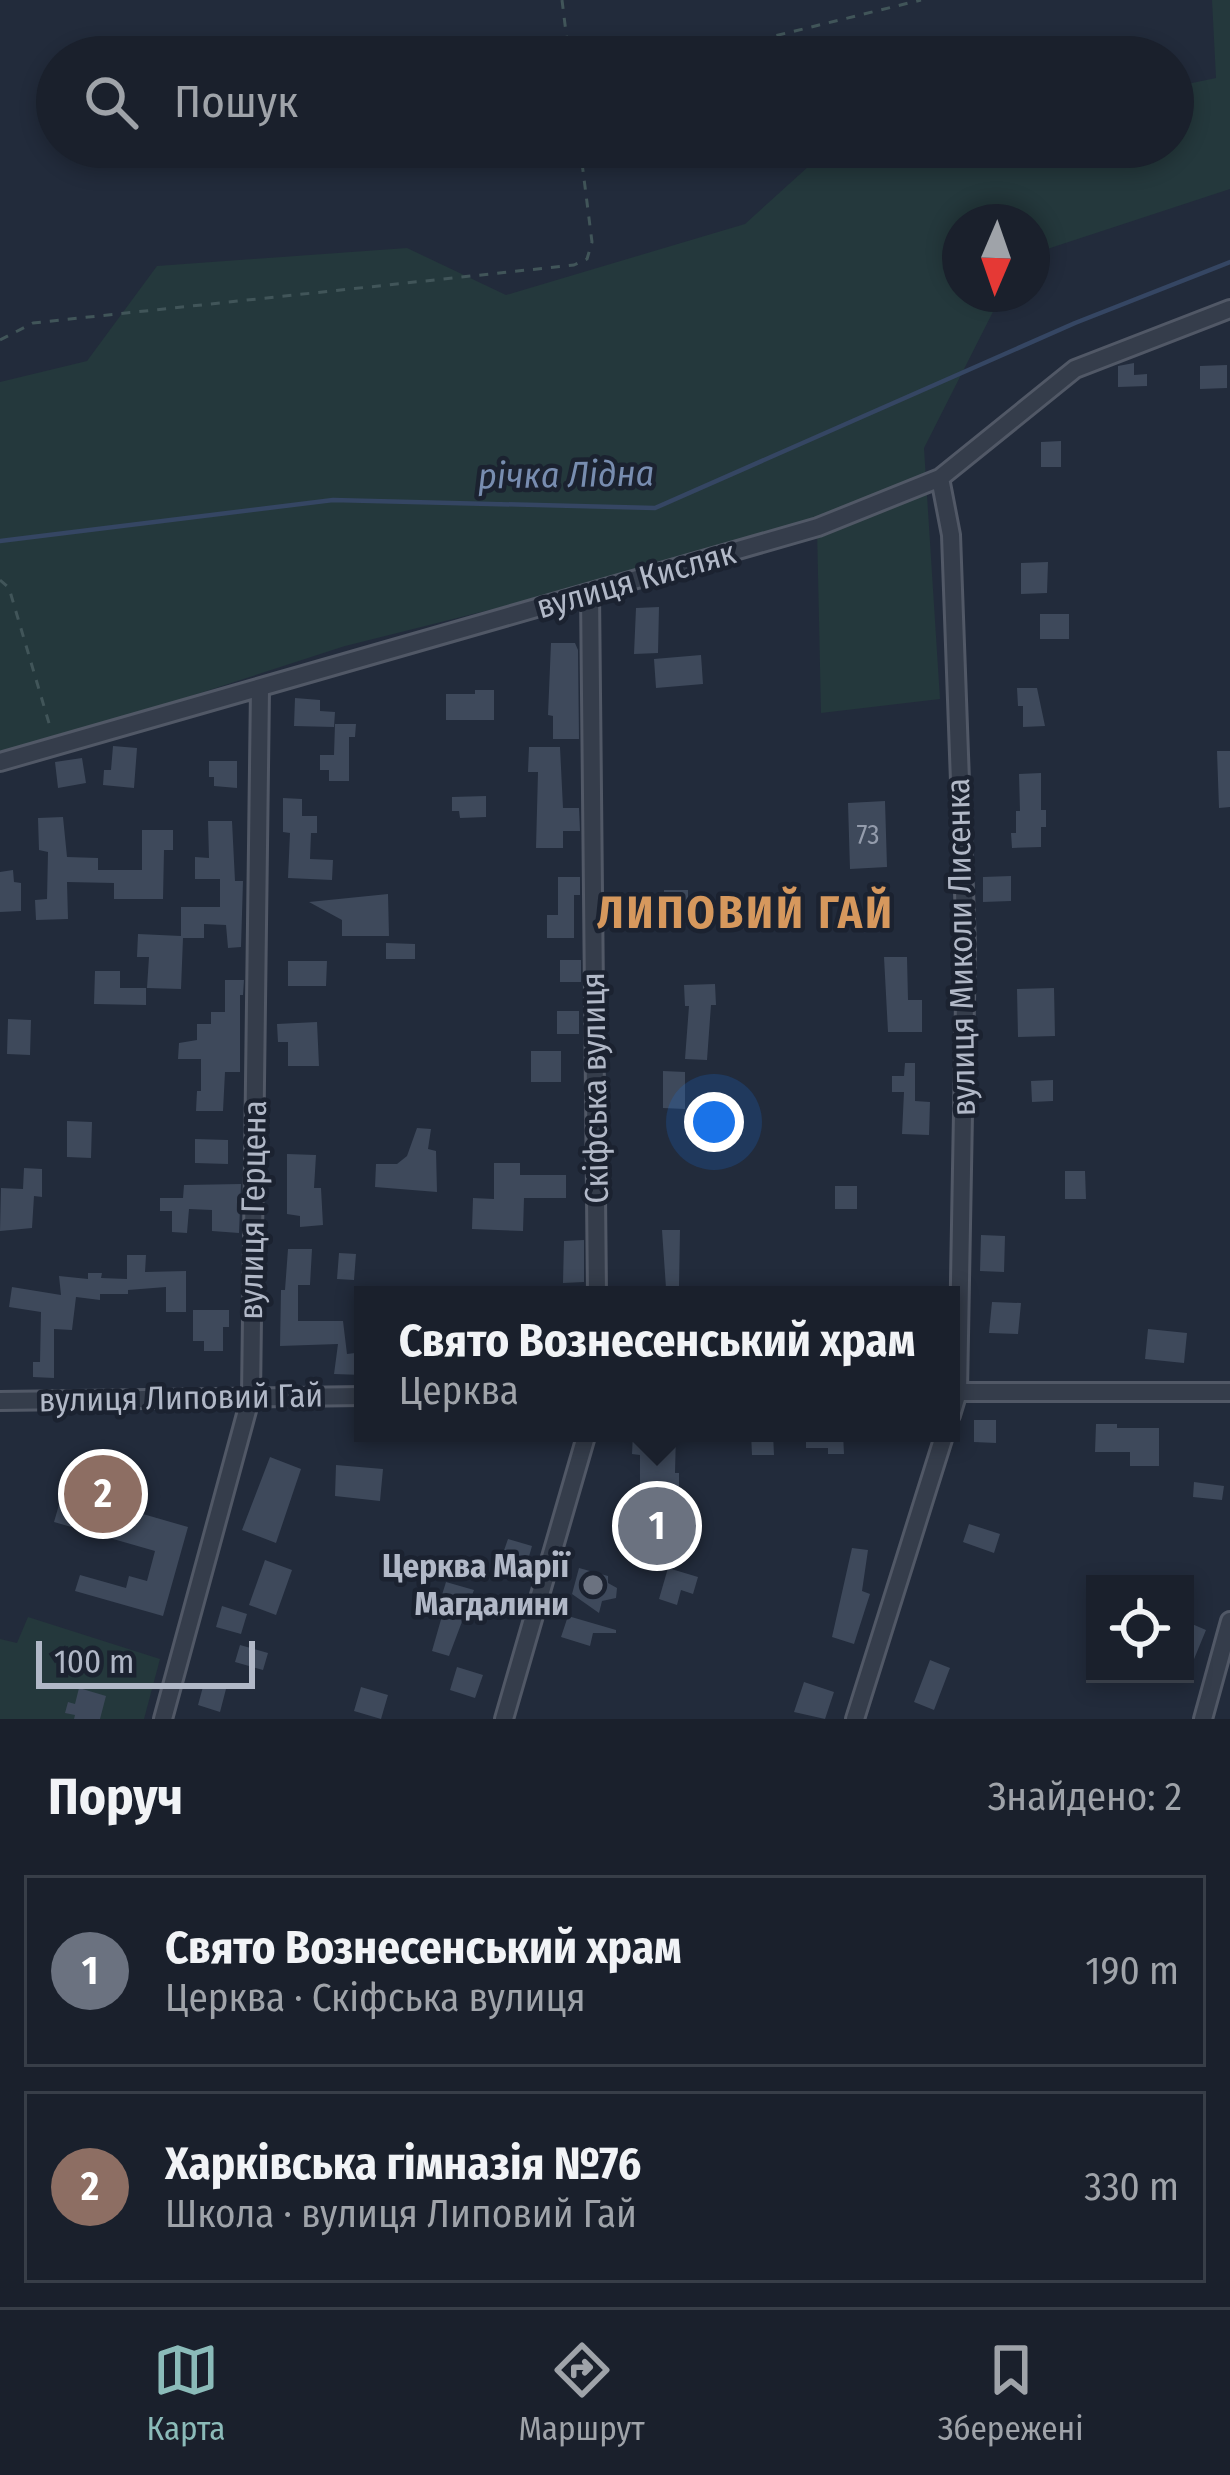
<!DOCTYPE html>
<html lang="uk">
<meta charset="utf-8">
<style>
body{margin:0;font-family:"Fira Sans Condensed",sans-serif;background:#272d38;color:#f1f3f6}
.controls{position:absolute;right:36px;bottom:36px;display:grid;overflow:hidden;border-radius:0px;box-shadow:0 6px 18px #0003}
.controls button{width:108px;height:108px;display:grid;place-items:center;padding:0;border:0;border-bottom:3px solid #383e48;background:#1a202c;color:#f1f3f6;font:60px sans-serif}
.compass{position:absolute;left:942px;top:204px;width:108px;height:108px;border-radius:50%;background:#1a202c;box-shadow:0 6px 18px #0003;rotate:182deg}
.scale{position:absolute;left:36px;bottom:30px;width:219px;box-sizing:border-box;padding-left:12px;border:6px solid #b1b8c7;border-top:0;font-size:33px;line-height:42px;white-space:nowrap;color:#b1b8c7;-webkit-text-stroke:9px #1b2230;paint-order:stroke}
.you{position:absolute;left:714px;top:1122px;width:42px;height:42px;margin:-30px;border:9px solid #fff;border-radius:50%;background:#1a73e8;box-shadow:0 0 0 18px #1a73e833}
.badge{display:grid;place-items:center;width:78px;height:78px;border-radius:50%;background:#8bbbb9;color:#fff;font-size:39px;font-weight:700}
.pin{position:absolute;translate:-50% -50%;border:6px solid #fff;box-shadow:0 3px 12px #0006}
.popup{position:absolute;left:354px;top:1286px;width:606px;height:156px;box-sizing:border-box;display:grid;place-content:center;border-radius:0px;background:#1a202c;filter:drop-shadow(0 3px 9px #0005);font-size:39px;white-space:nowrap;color:#9fa3a9}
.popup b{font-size:45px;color:#f1f3f6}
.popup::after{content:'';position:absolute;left:50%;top:100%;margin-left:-24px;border:24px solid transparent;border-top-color:#1a202c}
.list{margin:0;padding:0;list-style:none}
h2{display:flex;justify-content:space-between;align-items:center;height:156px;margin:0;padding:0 48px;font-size:51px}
h2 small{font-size:39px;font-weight:400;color:#9fa3a9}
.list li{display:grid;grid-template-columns:78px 1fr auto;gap:36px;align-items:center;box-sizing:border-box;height:192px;margin:0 24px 24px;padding:0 24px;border:3px solid #383e48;border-radius:0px}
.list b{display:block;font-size:45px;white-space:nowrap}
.list p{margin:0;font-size:39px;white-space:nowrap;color:#9fa3a9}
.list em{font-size:39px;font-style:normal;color:#9fa3a9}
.icon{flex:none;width:66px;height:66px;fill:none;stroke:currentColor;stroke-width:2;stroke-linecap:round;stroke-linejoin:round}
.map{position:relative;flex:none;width:1230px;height:1719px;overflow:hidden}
.search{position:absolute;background:#1a202c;box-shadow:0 6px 18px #0003;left:36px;right:36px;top:36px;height:132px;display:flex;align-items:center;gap:30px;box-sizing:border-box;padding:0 42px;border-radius:66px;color:#9fa3a9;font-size:45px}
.sheet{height:588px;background:#1a202c}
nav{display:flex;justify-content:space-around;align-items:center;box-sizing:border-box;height:168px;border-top:3px solid #383e48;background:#1a202c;font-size:33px;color:#9fa3a9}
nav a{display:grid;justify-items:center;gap:6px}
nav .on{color:#8bbbb9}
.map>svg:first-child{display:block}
</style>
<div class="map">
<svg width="1230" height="1719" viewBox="0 0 1230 1719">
<rect width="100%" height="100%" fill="#222b3b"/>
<path fill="#24383c" d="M1212 0H1230V189L1032 254V222H960V294H1002L924 448 940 699 821 713 817 528 345 646 0 758V382L87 361 157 266 407 248 506 295 745 224 830 147H1173V87L1216 78Z
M28 1617 160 1659 144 1719H0V1639L17 1643Z"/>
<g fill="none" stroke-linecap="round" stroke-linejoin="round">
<path stroke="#354663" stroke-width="4.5" d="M0 541 333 500 655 508 1075 323 1230 262"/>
</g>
<path fill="#3e495b" d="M1134 363V375L1147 374V386L1118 387V366Z
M1227 365V388L1200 389V366Z
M1061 441V467H1041V442Z
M1048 562 1047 593 1021 594V563Z
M659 607 658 653 634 654 636 608Z
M1040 614H1069V639H1040Z
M551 643H575L578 650 579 739H553V716L548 715Z
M701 655 703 684 656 688 654 659Z
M1017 688H1037L1045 726 1023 727V706H1018Z
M475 690H494V720H446V694H475Z
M295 698 320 700V711L335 712 334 727 294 726Z
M335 724H356L355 737H349V781H329V770H320V755H334Z
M113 746 137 748 134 788 103 785 104 770H111Z
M529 747H560L563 808H579L580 831H563V848H536L538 772H528Z
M1217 751H1230V807L1219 808Z
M82 758 86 783 58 788 55 762Z
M209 761H237V788L214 786V777H209Z
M1041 773V810H1046V827H1041V847L1012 848 1011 833H1016V811H1020L1019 774Z
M486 796V817L460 818 459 811H452V797Z
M283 798 302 799V816H317V833H311L310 859 333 860 332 880 288 878 290 833 283 832Z
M885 801 887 867 850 869 848 803Z
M63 817 67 857 98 858V870H142V830H173V850H164L163 899H114V883L67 882 68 919 36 920 35 900 47 899 48 852 39 850 38 818Z
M208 821H232L235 881H243L241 947 228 948 226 925 204 924V938H183L181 989 147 988 149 957H137L138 934 181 936V907H220V879H195V857L209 858Z
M13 870 14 882 21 883V911L0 912V872Z
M1011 876V901L983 902V877Z
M558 877H580V895H574V938H547V915H558Z
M664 890H688V924H664Z
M388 894 389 936H342V920L309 902Z
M386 943 415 944V959H386Z
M884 957H907L908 1000H922V1032H888Z
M560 960H581V982H560Z
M288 961H327L326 986H288Z
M95 971H120V988H146V1005L94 1004Z
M225 980H244L243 995H240V1072H225L223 1111H196L197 1091H201V1059H178L179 1043 197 1040V1024H211V1012H225Z
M715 984 716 1005H711L707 1060 685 1059 689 1006H685L684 985Z
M1054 988 1055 1036 1018 1037 1017 989Z
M557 1011H579V1034H557Z
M8 1019 31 1020 30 1055 7 1054Z
M317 1022 319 1066H288V1042H278L277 1024Z
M531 1051H561V1082H531Z
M905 1063H915V1101L930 1102 929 1135 902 1134 904 1092H892V1076H904Z
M663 1071 685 1072V1109L663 1108Z
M1053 1080V1101L1032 1102 1031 1081Z
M67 1121 92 1122 91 1158 67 1157Z
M417 1128 431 1129 428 1149 436 1151 437 1192 375 1187 376 1164H397L407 1156Z
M195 1139 228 1140V1164L195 1163Z
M287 1154 316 1155 314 1188H321L323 1225 300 1227V1216L287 1214Z
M494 1163H520V1175H566V1198H524L523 1231 472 1229 473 1198 494 1199Z
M24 1168 42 1169V1197L34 1196 32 1228 0 1231 1 1188 23 1189Z
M1065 1171H1085L1086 1199H1065Z
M241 1184 239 1233 212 1231V1210L189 1209 187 1233 172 1232V1211H160V1198H183L184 1185Z
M835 1186H857V1209H835Z
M662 1230H680L679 1287 666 1288Z
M981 1235 1005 1236 1004 1272 980 1271Z
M584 1240V1282L563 1283 564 1241Z
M288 1249H312L310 1285H298V1321H343L347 1354 363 1352V1375L334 1374 338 1344 280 1346 281 1290H285Z
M339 1253 356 1254 354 1280 337 1279Z
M127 1255H146L145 1272 186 1271V1312H166V1287L128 1290V1294H100V1300L76 1297 72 1330 54 1329V1378L33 1377V1362H40L41 1312 9 1307 12 1287 61 1295 59 1276 88 1279V1273H102L101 1278 127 1279Z
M992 1302 1021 1303 1018 1334 989 1333Z
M193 1310H229V1327H223V1351H204V1341H193Z
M1148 1329 1187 1333 1184 1363 1145 1359Z
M974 1420H996V1443L974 1442Z
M1096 1424H1117V1428H1159V1466H1130V1452H1095Z
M633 1433H676L675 1473H679V1514H684L679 1542 638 1541V1534L631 1530 640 1508V1455L632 1454Z
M751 1433H773L774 1455H752Z
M806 1433H843L844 1454H828V1448H806Z
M270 1457 301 1469 276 1543 242 1530Z
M336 1465 383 1469 380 1501 335 1496Z
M1194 1482 1224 1486 1222 1500 1193 1497Z
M63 1491 188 1527 163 1616 75 1591 80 1575 126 1588 129 1576 147 1581 155 1551 54 1522Z
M969 1524 1000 1534 994 1553 963 1542Z
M508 1539 532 1546 526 1567 501 1559Z
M852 1548 868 1550 862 1591 870 1594 854 1644 832 1637Z
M265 1560 292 1570 276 1615 249 1605Z
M579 1568 608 1576V1583L617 1588 616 1598 602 1601 599 1613 572 1594Z
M668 1568 698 1577 693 1594 681 1590 677 1605 659 1599Z
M446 1582 474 1590 449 1656 432 1651 442 1616 436 1614Z
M222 1606 247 1614 241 1634 216 1627Z
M568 1616 616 1630V1633H593L590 1646 561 1637Z
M1185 1621 1206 1630 1185 1681Z
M240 1645 268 1653 263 1670 235 1662Z
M930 1660 950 1668 934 1710 914 1702Z
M457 1667 483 1675 475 1698 450 1690Z
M804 1682 834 1692 825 1719 794 1712Z
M204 1683 226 1689 220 1712 198 1705Z
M361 1687 388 1695 381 1719 354 1711Z
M79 1688 106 1696 100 1719H74L75 1715 65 1713 68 1702 75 1704Z"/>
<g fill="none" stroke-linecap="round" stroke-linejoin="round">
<defs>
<path id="minor" d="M940 478 951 535 966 946 958 1392 951 1415
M590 593 597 1295
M0 762 818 527 940 478 1075 369 1230 309
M951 1392H1230
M0 1401 363 1396
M163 1719 251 1396 260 689
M504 1719 587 1433
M855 1719 945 1433
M1203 1719 1230 1621"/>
</defs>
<use href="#minor" stroke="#515866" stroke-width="22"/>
<path stroke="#415559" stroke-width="3" stroke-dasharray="9 9" stroke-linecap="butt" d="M562 0 569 57
M689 57 921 0
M0 340 33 323 574 265 587 259 592 242 580 147
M0 580 9 588 51 730"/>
<use href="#minor" stroke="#353d4b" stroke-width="16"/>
</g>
<circle fill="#6b7280" stroke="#1b2230" stroke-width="4.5" cx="593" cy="1585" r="12"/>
<g text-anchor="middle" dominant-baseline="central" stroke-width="9" stroke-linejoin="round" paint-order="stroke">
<g font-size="27" fill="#949cac">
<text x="868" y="835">73</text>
</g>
<g font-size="33" fill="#b1b8c7" stroke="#1b2230">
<text transform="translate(636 580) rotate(-16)">вулиця Кисляк</text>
<text transform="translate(961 947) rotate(-91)">вулиця Миколи Лисенка</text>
<text transform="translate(595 1088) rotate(-91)">Скіфська вулиця</text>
<text transform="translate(253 1210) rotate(-89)">вулиця Герцена</text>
<text transform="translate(181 1398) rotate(-1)">вулиця Липовий Гай</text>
</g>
<g font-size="33" font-weight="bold" fill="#b1b8c7" stroke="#1b2230" text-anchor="end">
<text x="569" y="1566">Церква Марії<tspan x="569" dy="38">Магдалини</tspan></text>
</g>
<g font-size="36" font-style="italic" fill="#788db0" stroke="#1b2230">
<text transform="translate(566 475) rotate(-1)">річка Лідна</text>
</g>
<g font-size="45" font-weight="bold" letter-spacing="3" fill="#d6985d" stroke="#1b2230">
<text x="746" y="913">ЛИПОВИЙ ГАЙ</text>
</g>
</g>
</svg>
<div class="controls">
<button><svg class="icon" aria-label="locate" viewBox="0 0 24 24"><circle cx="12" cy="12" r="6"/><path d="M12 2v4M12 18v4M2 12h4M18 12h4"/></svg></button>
</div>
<svg class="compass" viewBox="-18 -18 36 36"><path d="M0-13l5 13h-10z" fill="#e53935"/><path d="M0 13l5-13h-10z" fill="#9fa3a9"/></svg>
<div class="scale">100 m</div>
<div class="you"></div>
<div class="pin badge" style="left:657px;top:1526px;background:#6b7280">1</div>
<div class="popup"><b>Свято Вознесенський храм</b>Церква</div>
<div class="pin badge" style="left:103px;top:1494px;background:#8d6e63">2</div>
<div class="search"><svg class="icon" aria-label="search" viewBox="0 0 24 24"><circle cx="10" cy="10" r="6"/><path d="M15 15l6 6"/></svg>Пошук</div>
</div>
<section class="sheet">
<h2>Поруч<small>Знайдено: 2</small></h2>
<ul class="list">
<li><span class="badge" style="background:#6b7280">1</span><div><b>Свято Вознесенський храм</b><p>Церква · Скіфська вулиця</p></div><em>190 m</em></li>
<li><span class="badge" style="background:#8d6e63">2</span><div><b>Харківська гімназія №76</b><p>Школа · вулиця Липовий Гай</p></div><em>330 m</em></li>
</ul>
</section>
<nav>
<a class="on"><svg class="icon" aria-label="map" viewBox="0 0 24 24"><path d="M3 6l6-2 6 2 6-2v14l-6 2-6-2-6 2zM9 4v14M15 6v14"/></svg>Карта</a>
<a><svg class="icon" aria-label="directions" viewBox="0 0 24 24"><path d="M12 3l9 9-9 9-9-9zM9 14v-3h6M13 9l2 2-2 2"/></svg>Маршрут</a>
<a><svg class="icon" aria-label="saved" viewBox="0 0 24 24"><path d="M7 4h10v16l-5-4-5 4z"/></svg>Збережені</a>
</nav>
